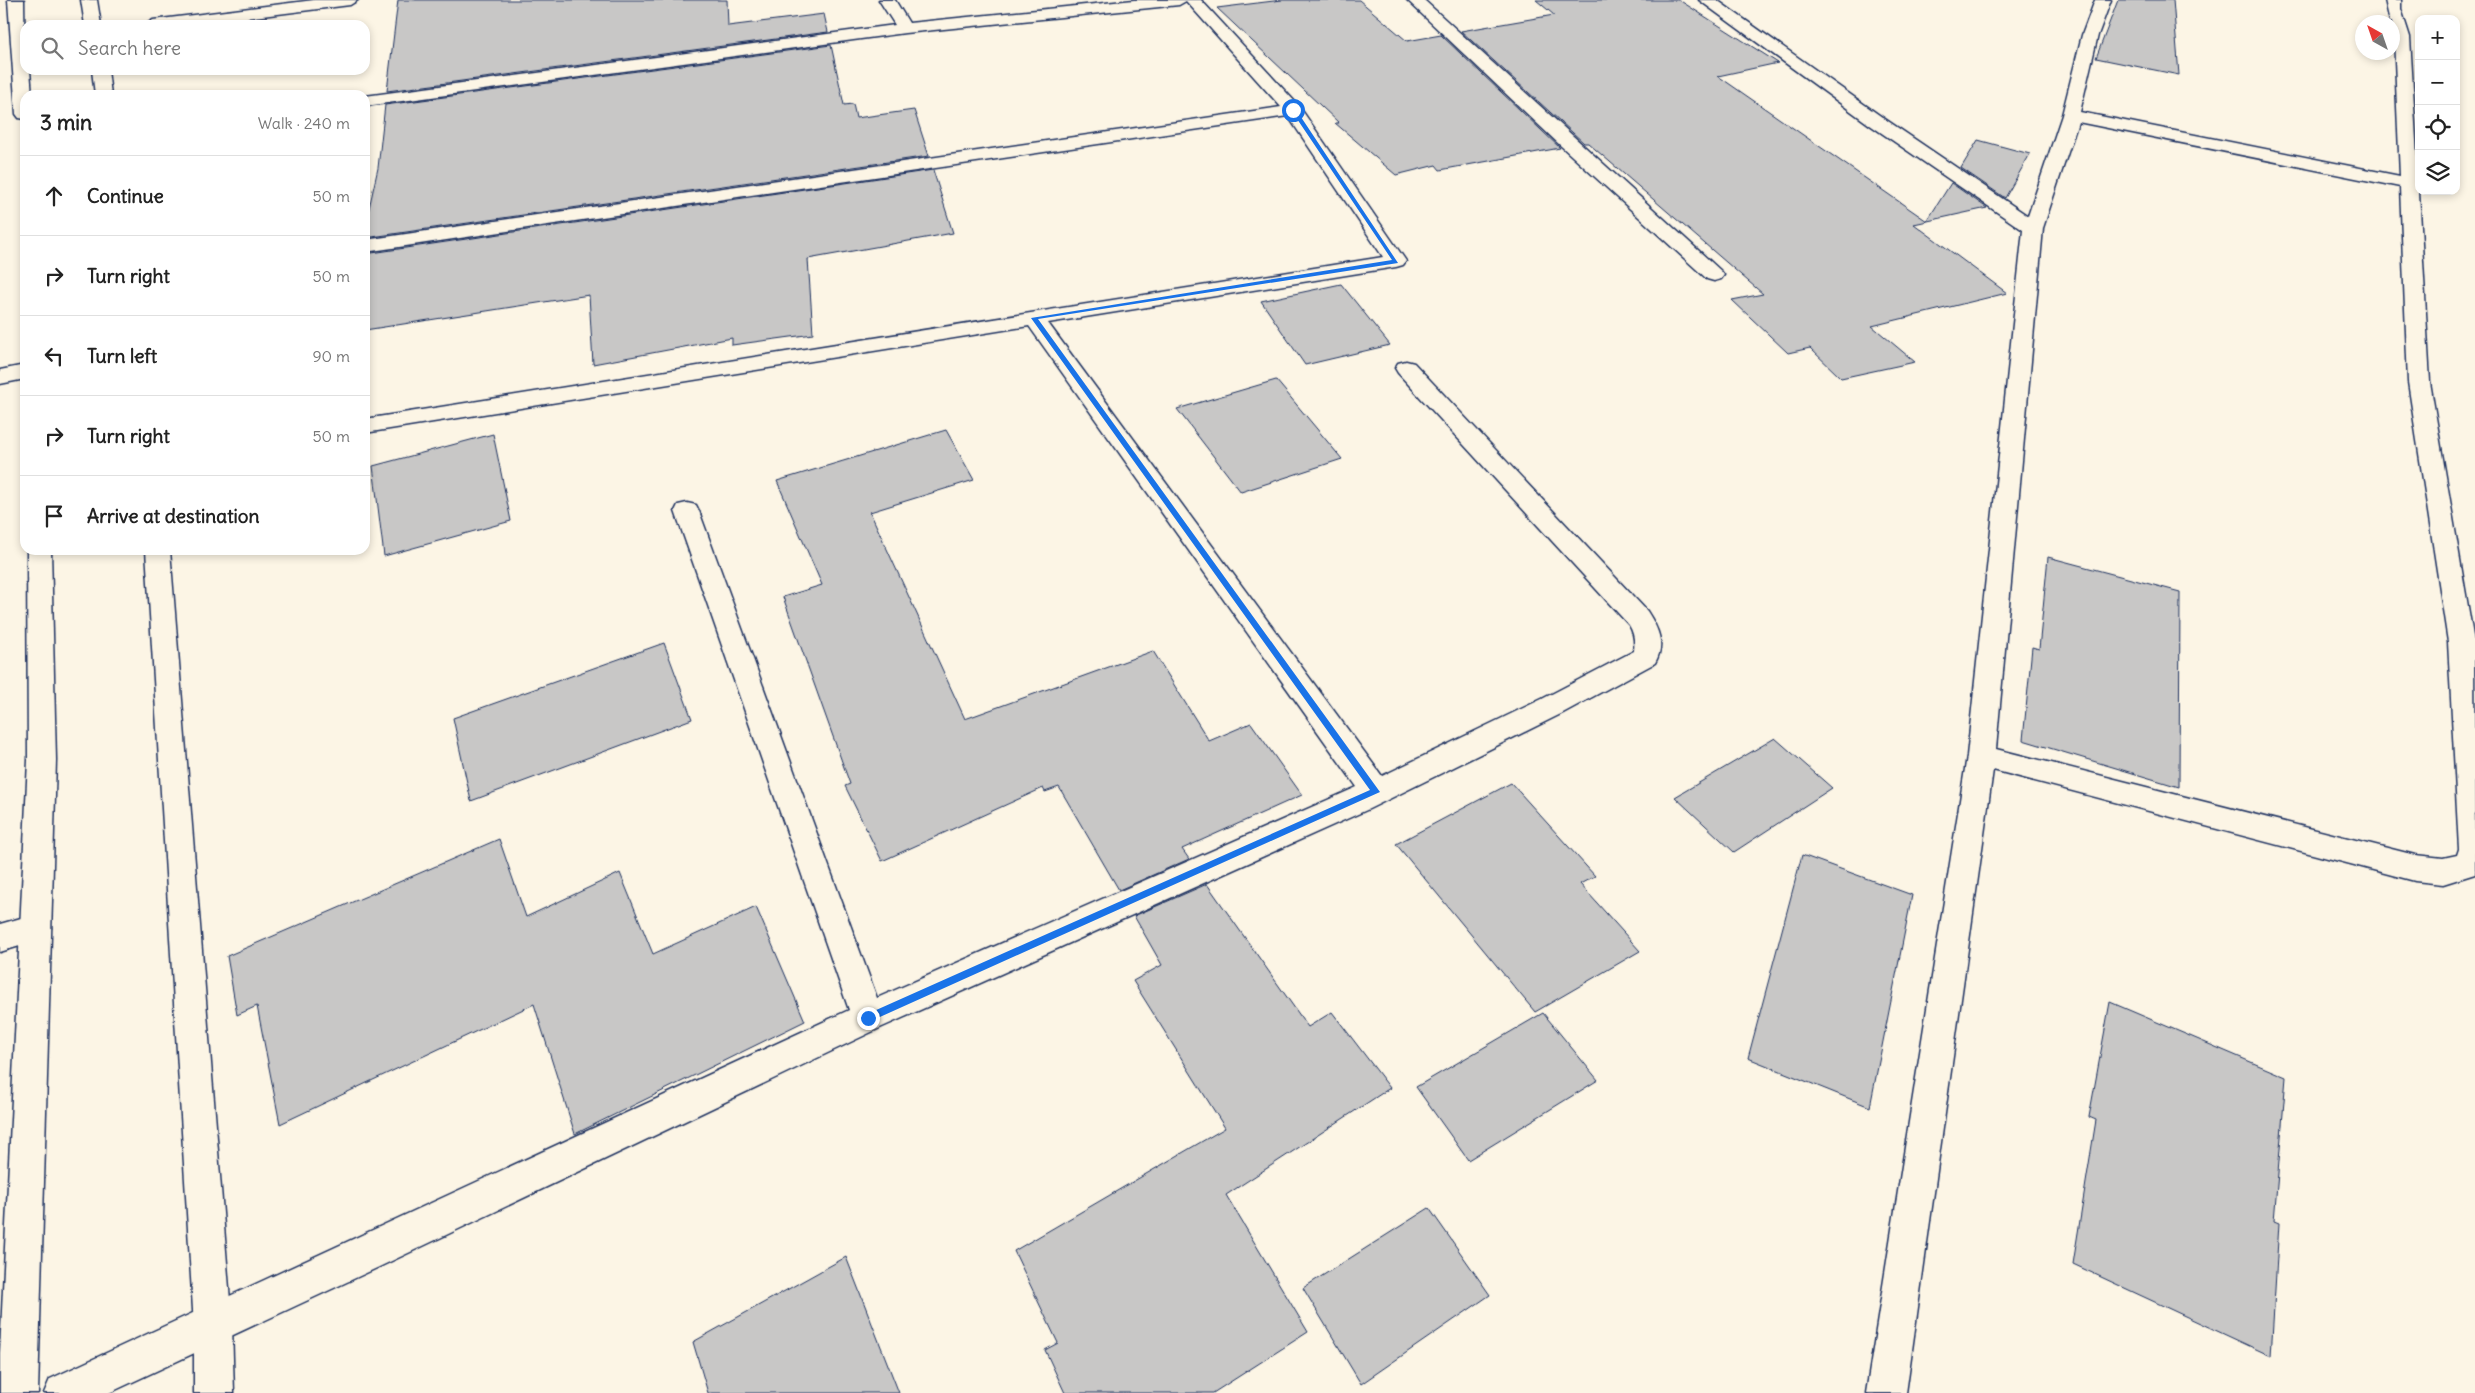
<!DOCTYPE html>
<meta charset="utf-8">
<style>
body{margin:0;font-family:Delius,sans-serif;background:#f2f2f2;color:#222}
.controls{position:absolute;right:15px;top:15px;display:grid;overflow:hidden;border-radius:10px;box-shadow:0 2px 8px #0003}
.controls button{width:45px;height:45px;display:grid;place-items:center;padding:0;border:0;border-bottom:1px solid #e0e0e0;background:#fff;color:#222;font:25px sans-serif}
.compass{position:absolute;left:2355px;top:15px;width:45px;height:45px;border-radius:50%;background:#fff;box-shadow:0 2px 8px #0003;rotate:320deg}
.stop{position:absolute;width:15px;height:15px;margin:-11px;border:4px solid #1a73e8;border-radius:50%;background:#fff}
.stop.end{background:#1a73e8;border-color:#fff;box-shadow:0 1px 5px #0008}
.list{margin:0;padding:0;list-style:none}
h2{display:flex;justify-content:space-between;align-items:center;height:65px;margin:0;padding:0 20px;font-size:21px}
h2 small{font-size:16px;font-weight:400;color:#767676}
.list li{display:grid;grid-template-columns:32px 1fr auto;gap:15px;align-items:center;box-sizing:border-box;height:80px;padding:0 20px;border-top:1px solid #e0e0e0}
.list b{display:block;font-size:19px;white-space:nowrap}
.list em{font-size:16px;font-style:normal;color:#767676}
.icon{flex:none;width:28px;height:28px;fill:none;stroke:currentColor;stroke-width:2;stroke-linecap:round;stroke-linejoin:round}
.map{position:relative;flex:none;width:2475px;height:1393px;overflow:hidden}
.search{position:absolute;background:#fff;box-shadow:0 2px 8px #0003;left:20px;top:20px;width:350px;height:55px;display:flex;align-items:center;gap:12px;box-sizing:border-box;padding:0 18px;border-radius:15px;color:#767676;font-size:19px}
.panel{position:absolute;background:#fff;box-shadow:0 2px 8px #0003;left:20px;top:90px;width:350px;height:465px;border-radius:15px}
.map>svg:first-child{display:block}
</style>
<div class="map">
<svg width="2475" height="1393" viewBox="0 0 2475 1393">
<rect width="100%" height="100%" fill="#fcf5e5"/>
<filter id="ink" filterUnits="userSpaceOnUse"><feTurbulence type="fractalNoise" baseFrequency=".02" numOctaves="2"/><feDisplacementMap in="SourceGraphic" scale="10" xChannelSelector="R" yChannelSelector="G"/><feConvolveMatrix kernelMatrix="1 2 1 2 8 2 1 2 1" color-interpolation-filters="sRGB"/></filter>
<g filter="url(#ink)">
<path fill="#c8c7c6" stroke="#1b2f5e" d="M398 0H727L728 26 824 14 828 32 387 91Z
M1282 0H1359L1407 41 1441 35 1560 148 1440 170 1436 165 1396 175 1335 123H1339L1217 8Z
M1536 0H1679L1778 63 1718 76 1927 221 1951 183 1987 208 1914 224 2007 293 1872 326 1915 362 1841 378 1810 348 1788 353 1732 300 1763 294 1588 143H1584L1461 31 1554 15Z
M2118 0H2173L2179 75 2096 58Z
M831 45 844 105 853 104 856 118 914 110 929 156 365 238V226L378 168 385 105Z
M1978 140 2030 154 2005 198 1961 168Z
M933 170 953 233 808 259 813 334 732 345V338L593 364 589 295 365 330V254Z
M1341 284 1390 345 1305 365 1261 301Z
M1276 380 1342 459 1241 492 1177 409Z
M946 430 974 480 870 512 965 719 1153 651 1209 741 1251 723 1302 795 1182 849 1189 859 1119 890 1059 787 1045 792 1043 788 882 861 845 786 850 784 783 597 822 585 777 481Z
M493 434 511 521 384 556 373 466Z
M2048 557 2180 592 2179 787 2023 740 2032 647 2039 649Z
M664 643 692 719 471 801 453 718Z
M1775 738 1832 788 1734 852 1675 797Z
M1511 783 1595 876 1580 884 1640 951 1535 1012 1396 844Z
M499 839 526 917 620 873 653 954 756 907 805 1021 575 1134 534 1004 280 1124 257 1006 237 1015 227 956Z
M1802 855 1912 895 1870 1107 1748 1058Z
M1207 884 1308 1027 1332 1012 1390 1088 1226 1195 1308 1332 1213 1393H1065L1045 1350 1058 1343 1014 1251 1225 1128 1133 981 1162 965 1134 916Z
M2110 1002 2286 1077 2274 1221 2279 1223 2271 1356 2073 1264 2096 1120 2089 1117Z
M1543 1013 1598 1080 1468 1160 1416 1087Z
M1429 1208 1490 1295 1361 1384 1303 1288Z
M846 1257 899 1393H708L693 1342Z"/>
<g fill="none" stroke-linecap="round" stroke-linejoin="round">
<defs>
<path id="minor" d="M314 0H358L350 5 190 25H145L153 20Z
M879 0H895L909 23 1134 0H1201L1299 106 1406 261 1403 265 1396 267 1048 323 1382 776 1542 699 1634 651C1635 641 1634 633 1629 625L1398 373 1395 368 1398 363 1406 361 1414 363 1647 611C1658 628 1666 644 1655 663L1561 714 1369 809 880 1028 379 1267 109 1393H44L50 1379 849 1010 675 511 678 505 687 503 696 505 699 511 877 998 1357 787 1029 326 365 433V419L1383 257 1288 116 365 252V240L1281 107 1186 1 1179 5 905 33 365 106V96L895 25Z
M1407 0H1424L1721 271 1724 275 1721 279 1714 281 1707 279 1561 146Z
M1699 0H1717L1882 117 2028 216 2062 115 2082 35 2095 0H2111L2098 35 2080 112 2400 176 2394 37 2392 22H2390L2385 0H2401V9L2410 37 2430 382 2474 642 2475 874 2443 884 2415 881 1993 770 1906 1393H1866L1967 756 2023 230 1870 125ZM2078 122 2400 187 2408 382 2448 642 2459 849 2457 855 2443 858 2415 855 1996 749 2043 228Z
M25 365V379L0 384V370Z
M35 914 46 918 51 928 46 938 0 952V924Z"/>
<path id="major" d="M8 0H24L25 70H30L32 95H25V119L19 118 16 114Z
M81 0H97L101 25H85Z
M92 70H108L111 95H95Z
M27 550H51L56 760 38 1393H0V1353L28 760Z
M146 550H170L232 1326 234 1393H194V1326Z"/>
</defs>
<use href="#minor" stroke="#1b2f5e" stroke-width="3"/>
<use href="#major" stroke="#1b2f5e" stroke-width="3"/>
<use href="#minor" fill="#fcf5e5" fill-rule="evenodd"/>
<use href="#major" fill="#fcf5e5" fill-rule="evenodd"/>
</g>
</g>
<path fill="#1a73e8" d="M1295 108 1398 263 1038 319 1380 792 871 1021H865V1015L1370 790 1031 318 1392 260 1291 110Z"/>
</svg>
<div class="controls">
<button>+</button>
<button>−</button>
<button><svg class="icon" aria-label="locate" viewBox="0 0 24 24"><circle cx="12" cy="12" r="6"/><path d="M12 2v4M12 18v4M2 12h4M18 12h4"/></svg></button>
<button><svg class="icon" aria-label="layers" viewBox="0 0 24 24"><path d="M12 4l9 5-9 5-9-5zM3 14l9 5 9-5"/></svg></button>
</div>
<svg class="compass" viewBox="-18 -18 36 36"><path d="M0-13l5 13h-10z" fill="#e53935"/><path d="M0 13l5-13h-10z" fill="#767676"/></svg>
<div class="stop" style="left:1293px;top:110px"></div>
<div class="stop end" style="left:868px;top:1018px"></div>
<div class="search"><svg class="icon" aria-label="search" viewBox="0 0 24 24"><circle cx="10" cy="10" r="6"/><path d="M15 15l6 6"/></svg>Search here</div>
<section class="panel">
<h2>3 min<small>Walk · 240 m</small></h2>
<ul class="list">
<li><svg class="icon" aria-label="ahead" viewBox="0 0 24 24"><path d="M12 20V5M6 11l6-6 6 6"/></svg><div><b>Continue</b></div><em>50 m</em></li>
<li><svg class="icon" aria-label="right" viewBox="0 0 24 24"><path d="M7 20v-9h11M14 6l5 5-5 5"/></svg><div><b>Turn right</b></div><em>50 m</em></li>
<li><svg class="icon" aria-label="left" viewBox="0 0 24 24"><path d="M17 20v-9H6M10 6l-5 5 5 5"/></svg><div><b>Turn left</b></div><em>90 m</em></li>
<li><svg class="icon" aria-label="right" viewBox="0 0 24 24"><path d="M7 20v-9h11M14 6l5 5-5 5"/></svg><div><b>Turn right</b></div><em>50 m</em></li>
<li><svg class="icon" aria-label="arrive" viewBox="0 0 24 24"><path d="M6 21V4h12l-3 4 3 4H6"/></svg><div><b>Arrive at destination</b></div></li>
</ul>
</section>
</div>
